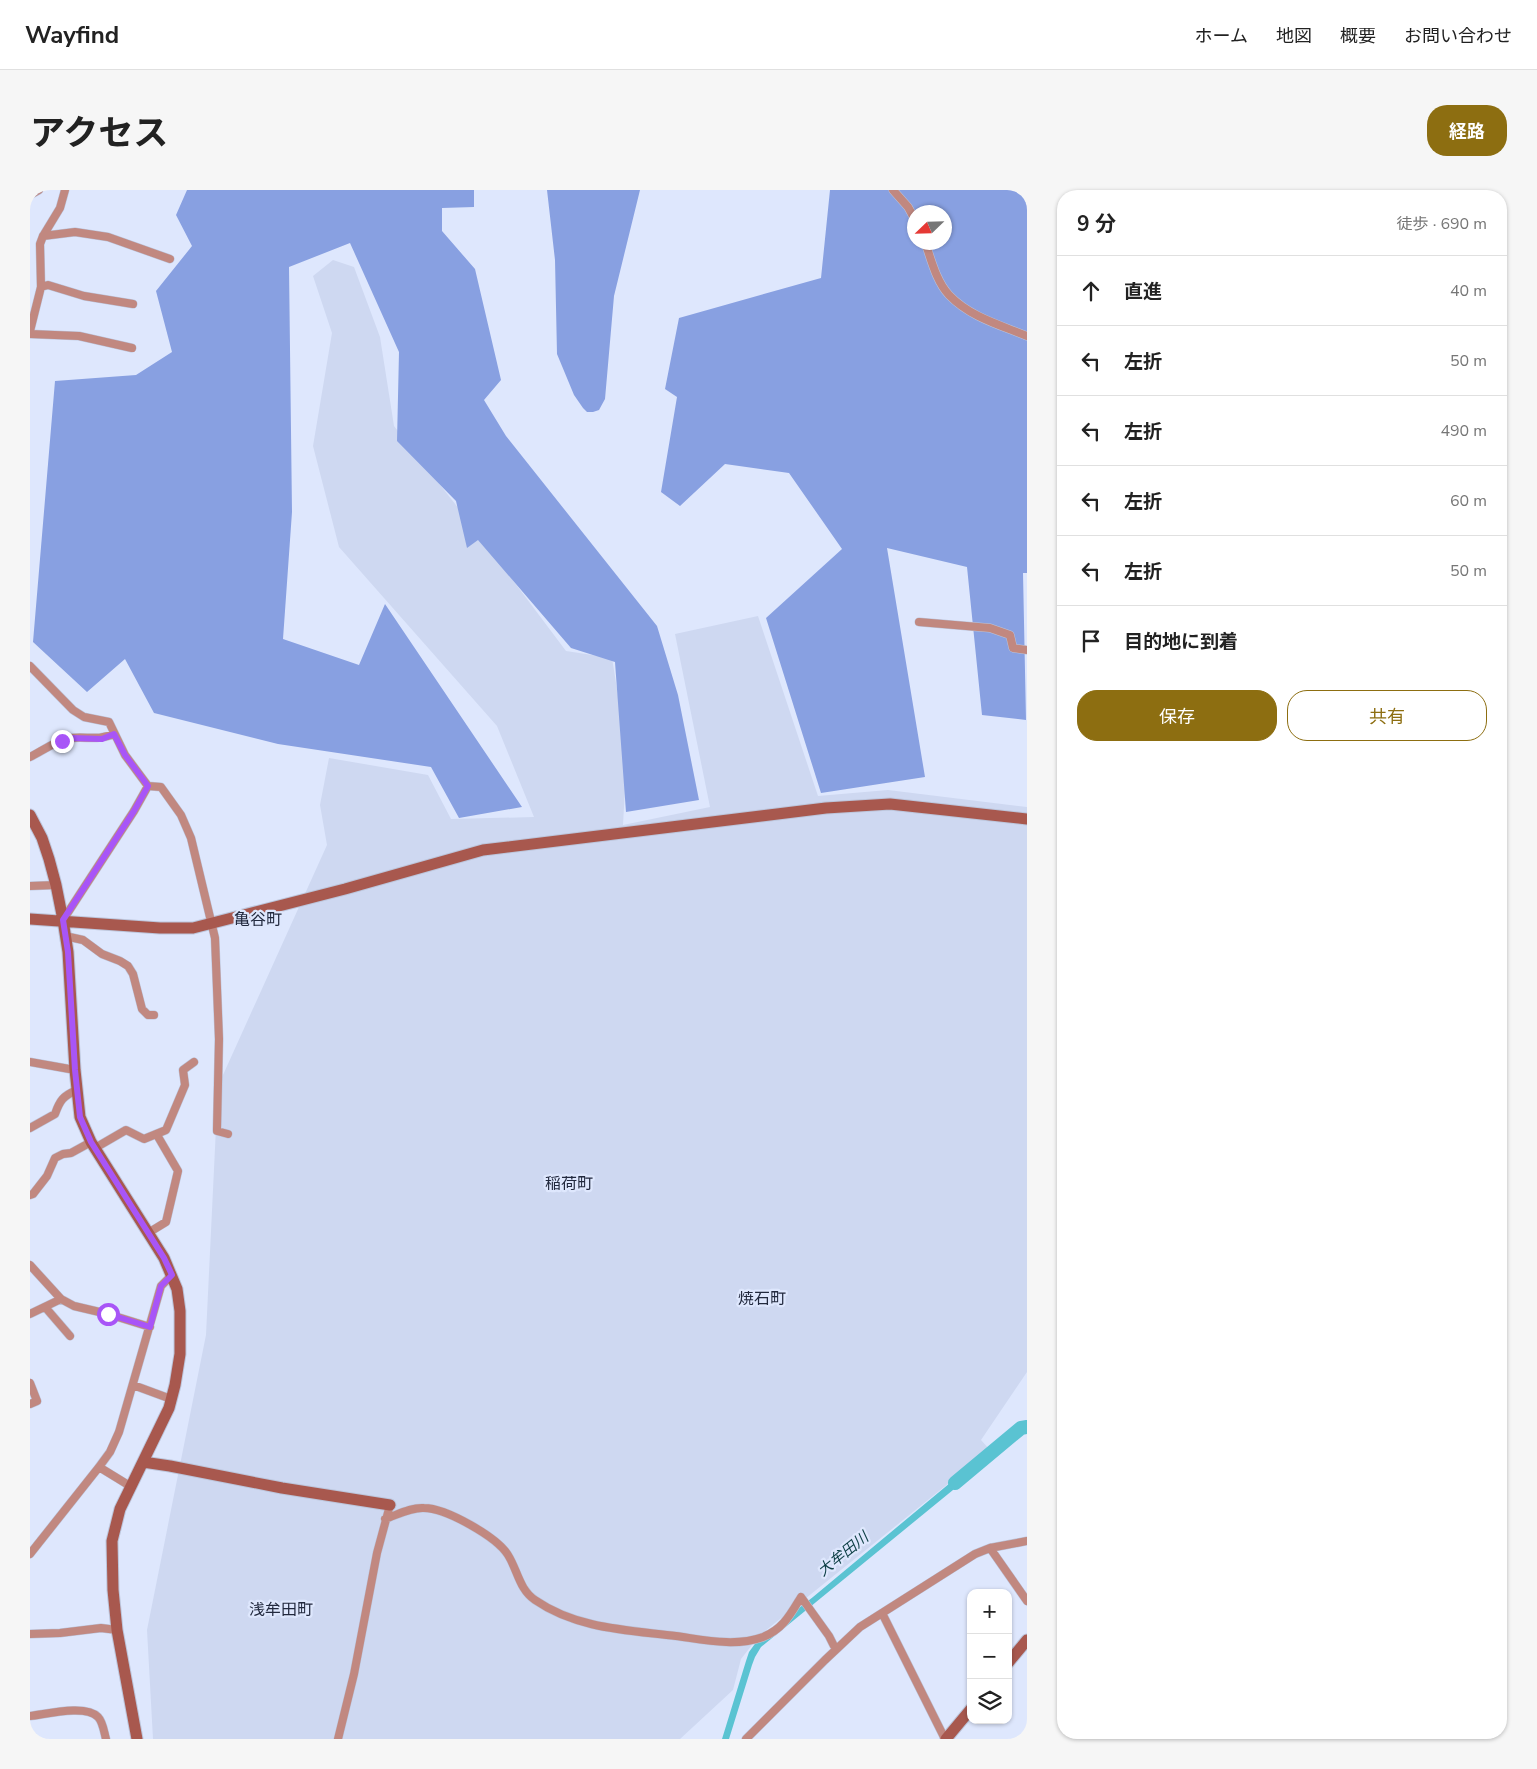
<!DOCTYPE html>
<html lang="ja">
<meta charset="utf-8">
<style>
body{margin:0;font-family:"Nunito Sans","Noto Sans JP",sans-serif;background:#f6f6f6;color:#222}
.controls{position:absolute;right:15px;bottom:15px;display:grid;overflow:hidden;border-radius:10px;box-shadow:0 1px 4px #0004}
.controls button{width:45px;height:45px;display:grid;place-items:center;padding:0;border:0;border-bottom:1px solid #e0e0e0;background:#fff;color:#222;font:25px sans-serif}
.compass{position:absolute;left:877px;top:15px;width:45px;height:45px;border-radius:50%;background:#fff;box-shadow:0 1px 4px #0004;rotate:247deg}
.stop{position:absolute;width:15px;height:15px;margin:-11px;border:4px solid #a855f7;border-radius:50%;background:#fff}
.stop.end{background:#a855f7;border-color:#fff;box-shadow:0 1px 5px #0008}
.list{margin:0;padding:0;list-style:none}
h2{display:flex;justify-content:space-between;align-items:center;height:65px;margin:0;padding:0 20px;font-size:21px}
h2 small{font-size:16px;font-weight:400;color:#767676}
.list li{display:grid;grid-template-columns:32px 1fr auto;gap:15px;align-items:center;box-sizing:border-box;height:70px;padding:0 20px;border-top:1px solid #e0e0e0}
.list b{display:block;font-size:19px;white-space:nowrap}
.list em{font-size:16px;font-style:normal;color:#767676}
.actions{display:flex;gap:10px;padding:15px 20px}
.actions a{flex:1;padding:11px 0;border:1px solid #8d6e11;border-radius:20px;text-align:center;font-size:18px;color:#8d6e11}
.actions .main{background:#8d6e11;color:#fff}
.icon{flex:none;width:28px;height:28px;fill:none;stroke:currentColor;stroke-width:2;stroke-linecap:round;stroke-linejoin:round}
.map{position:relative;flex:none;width:997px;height:1549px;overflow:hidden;border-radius:20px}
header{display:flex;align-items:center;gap:30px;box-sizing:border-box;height:70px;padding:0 25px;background:#fff;border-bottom:1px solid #e0e0e0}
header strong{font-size:24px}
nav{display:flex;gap:28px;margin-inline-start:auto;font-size:18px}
.intro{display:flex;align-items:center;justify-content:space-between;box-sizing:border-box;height:120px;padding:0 30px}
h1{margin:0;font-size:35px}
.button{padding:12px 22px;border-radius:20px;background:#8d6e11;color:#fff;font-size:18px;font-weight:700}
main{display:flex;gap:30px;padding:0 30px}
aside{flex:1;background:#fff;border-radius:20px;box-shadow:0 1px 4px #0004}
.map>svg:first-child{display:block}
</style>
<header>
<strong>Wayfind</strong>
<nav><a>ホーム</a><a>地図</a><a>概要</a><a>お問い合わせ</a></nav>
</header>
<div class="intro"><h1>アクセス</h1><a class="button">経路</a></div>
<main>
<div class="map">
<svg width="997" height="1549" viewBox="0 0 997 1549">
<rect width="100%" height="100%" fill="#dee7fd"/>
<path fill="#ced8f1" d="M303 70 324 77 350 147 364 236 440 333 536 461 582 468 597 562 593 635 680 617 645 444 728 426 788 606 858 600 997 617V1182L951 1250 960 1260 729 1446 711 1469 703 1500 650 1549H123L117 1440 176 1145 188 896 297 655 290 615 299 568 398 585 421 629 504 627 467 536 309 357 283 256 302 143 283 86Z"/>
<path fill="#88a0e1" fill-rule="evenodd" d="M157 0H444V17L412 18V41L445 79 471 190 454 210 476 246 627 436 648 505 669 610 596 622 585 472 541 458 448 350 437 358 426 311 367 251 369 162 320 53 259 77 262 322 253 449 329 475 355 414 492 617 429 628 401 577 248 554 124 523 95 469 57 502 3 452 25 191 106 185 142 162 126 101 162 56 146 25Z
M517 0H610L584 106 575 209 569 220 563 222H557L553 218 544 205 527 164 525 70Z
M800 0H997V383H993L996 530 952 525 937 377 857 358 895 587 791 603 736 428 812 359 759 283 695 274 650 316 631 302 647 207 635 199 649 128 791 88ZM884 22H914V52H884Z"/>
<path fill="#5ac3d2" d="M945 1282 731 1457 725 1467 722 1475 699 1549H692L716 1471 719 1462 727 1451 783 1407 932 1283Z"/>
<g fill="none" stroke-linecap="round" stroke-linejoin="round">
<path stroke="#5ac3d2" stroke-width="14" d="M925 1293 991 1238 997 1237"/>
<defs>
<path id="street" d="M863 0 878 17 884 28
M0 5 9 0
M13 46 45 42 78 47 140 69
M895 52C901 69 906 91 919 105 940 127 970 135 997 146
M11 97 18 95 54 106 103 114
M0 141 11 97 10 54 13 46 30 18 35 0
M0 144 49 146 102 158
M889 432 960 438 980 445 983 458 997 460
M0 476 43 520 54 527 79 532 95 565 118 596 131 597 151 625 161 648 185 748 189 849 187 939V941L198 944
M0 567C12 561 27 550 40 548 58 546 66 551 84 544
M0 696 26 695
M33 730 104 621 118 596
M35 746 53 750 72 764 90 771 98 776 103 784 112 819 118 825H124
M0 872 45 880
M0 938 25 924C30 910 33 906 47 900
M65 958 96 940 114 949 136 940 155 895 153 880 164 872
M0 1005 3 1004 17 986 25 968 33 964 41 963 61 952
M118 1043 136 1032 148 981 127 945
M0 1075 31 1109 44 1116 78 1124 120 1137
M15 1117 40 1146
M0 1124 31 1109
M0 1193 7 1211 0 1214
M103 1195 141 1209
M69 1277 100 1296
M355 1329C367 1325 381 1317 394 1318 416 1318 467 1347 478 1365 488 1381 489 1399 505 1410 547 1439 598 1440 646 1446 675 1450 705 1457 733 1447 753 1439 760 1425 771 1407L799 1446 804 1456
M960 1358 997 1411
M0 1364 69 1277 80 1262 89 1242 131 1096 142 1085
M852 1423 915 1549
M0 1444 30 1443 71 1438 87 1440
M0 1526C17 1524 56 1514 68 1527 73 1532 74 1542 76 1549
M308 1549 324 1484 347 1363 360 1315
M716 1549 795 1470 830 1437 945 1364 960 1358 997 1351"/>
<path id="secondary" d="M0 625 12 648 19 669 26 695 33 730 38 762 45 880 50 927 61 952 134 1068 147 1099 150 1121V1164L145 1195 139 1218 90 1319 82 1351 83 1400 87 1440 107 1549
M0 729 130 738H163L315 699 453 660 796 618 860 614 997 629
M113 1272 140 1276 252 1298 360 1315
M978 1473 997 1450
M916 1549 941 1519"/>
</defs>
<use href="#street" stroke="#bcc5db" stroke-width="9"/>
<use href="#secondary" stroke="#bcc5db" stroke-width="13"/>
<use href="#street" stroke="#c18880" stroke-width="8"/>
<use href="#secondary" stroke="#a8584e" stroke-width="11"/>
</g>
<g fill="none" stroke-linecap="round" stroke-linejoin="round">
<path stroke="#a855f7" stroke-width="6" d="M32 551 41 548 72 549 84 544 95 565 118 596 104 621 33 730 38 762 45 880 50 927 61 952 134 1068 142 1085 131 1096 120 1137 78 1124"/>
</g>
<g text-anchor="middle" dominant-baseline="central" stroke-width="4.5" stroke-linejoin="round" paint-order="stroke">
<g font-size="15" font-style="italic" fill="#0d3f45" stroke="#dee7fd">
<text transform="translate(813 1364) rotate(-39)">大牟田川</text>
</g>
<g font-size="16" fill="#22293e" stroke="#dee7fd">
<text x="228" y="730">亀谷町</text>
<text x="539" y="994">稲荷町</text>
<text x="732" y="1109">焼石町</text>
<text x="251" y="1420">浅牟田町</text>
</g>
</g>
</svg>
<div class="controls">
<button>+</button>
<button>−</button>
<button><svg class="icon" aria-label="layers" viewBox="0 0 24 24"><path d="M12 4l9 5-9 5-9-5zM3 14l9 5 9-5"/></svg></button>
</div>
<svg class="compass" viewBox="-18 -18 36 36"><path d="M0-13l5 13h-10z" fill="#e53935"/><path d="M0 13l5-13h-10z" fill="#767676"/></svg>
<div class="stop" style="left:78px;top:1124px"></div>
<div class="stop end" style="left:32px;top:551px"></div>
</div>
<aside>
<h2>9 分<small>徒歩 · 690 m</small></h2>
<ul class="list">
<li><svg class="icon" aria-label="ahead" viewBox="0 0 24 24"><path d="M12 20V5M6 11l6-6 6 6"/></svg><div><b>直進</b></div><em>40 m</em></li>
<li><svg class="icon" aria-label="left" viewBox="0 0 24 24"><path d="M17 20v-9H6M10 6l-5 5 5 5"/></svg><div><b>左折</b></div><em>50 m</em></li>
<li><svg class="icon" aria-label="left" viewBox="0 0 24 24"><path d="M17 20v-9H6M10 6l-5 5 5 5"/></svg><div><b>左折</b></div><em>490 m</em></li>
<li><svg class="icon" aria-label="left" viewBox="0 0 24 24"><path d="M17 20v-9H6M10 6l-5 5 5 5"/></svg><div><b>左折</b></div><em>60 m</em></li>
<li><svg class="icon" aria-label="left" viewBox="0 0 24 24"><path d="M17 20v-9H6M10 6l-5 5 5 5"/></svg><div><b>左折</b></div><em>50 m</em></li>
<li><svg class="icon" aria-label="arrive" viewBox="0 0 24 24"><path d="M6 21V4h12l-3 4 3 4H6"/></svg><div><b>目的地に到着</b></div></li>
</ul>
<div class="actions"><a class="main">保存</a><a>共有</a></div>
</aside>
</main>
